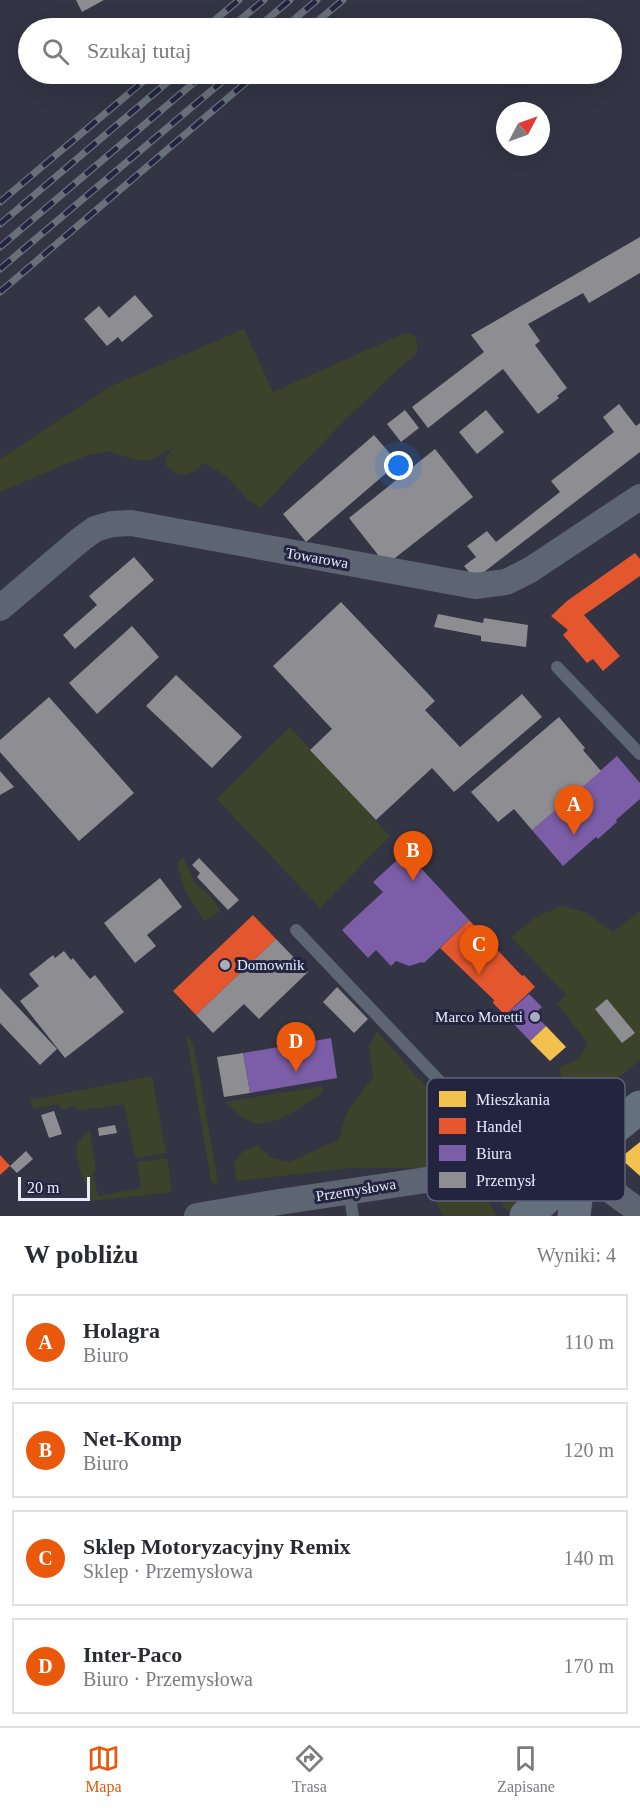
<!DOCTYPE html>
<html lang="pl">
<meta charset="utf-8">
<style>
body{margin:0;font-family:Georgia,serif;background:#f2f2f3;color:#2b2b33}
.compass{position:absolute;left:496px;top:102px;width:54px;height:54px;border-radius:50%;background:#fff;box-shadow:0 6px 24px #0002;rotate:49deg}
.scale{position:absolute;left:18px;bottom:15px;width:72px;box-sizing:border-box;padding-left:6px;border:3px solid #e9ecfe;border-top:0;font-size:16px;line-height:21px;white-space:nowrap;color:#e9ecfe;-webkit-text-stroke:4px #232540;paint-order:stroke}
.you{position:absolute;left:399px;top:466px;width:21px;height:21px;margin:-15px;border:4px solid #fff;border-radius:50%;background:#1a73e8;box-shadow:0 0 0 9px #1a73e833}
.badge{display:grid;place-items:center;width:39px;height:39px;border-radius:50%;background:#ea580c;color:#fff;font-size:20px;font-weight:700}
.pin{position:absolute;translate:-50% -50px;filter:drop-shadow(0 2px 3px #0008)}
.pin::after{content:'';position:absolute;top:32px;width:21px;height:18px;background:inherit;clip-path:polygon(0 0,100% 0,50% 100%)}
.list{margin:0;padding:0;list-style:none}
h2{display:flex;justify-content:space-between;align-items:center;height:78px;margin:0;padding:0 24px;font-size:26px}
h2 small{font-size:20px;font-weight:400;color:#7c7c81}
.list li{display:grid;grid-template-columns:39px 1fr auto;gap:18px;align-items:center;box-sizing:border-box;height:96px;margin:0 12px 12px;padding:0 12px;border:2px solid #e1e1e2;border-radius:0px}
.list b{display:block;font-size:22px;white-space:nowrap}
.list p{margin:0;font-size:20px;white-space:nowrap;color:#7c7c81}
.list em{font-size:20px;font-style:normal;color:#7c7c81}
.icon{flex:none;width:33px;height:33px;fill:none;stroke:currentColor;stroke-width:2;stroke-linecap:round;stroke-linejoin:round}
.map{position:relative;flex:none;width:640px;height:1216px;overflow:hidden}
.search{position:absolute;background:#fff;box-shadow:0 6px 24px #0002;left:18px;right:18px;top:18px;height:66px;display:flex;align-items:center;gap:15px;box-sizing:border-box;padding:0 21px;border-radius:33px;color:#7c7c81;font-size:22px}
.sheet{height:510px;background:#fff}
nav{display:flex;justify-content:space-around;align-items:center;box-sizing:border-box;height:84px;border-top:2px solid #e1e1e2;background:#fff;font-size:16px;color:#7c7c81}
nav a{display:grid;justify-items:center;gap:3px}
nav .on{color:#ea580c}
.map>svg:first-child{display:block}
</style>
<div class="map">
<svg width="640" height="1216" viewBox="0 0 640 1216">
<rect width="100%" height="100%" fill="#333544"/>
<path fill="#3d422a" d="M244 329 273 392 405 333 415 336 418 346 416 354 396 371 344 421 260 508 248 500 225 475 204 463C191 475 180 481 166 465V457L173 448 149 461 137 460 108 451 85 456 0 492V459L109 387Z
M290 727 390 836 320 908 217 799Z
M183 857 195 883 211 897 221 911 204 921 184 888 177 864Z
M562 906 585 912 613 932 640 911V1060L591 1101 572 1114 524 1135 510 1118 541 1106 559 1092 561 1080 560 1067 579 1058 588 1043 557 1004 566 995 511 937 536 917Z
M377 1031 418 1078 466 1125 473 1135 478 1151 467 1161 442 1168H352L237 1181 234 1164 243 1151 258 1145 270 1157 289 1162 338 1140 347 1112 373 1077 369 1046Z
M186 1034 193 1044 196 1057 218 1181 215 1185 211 1181Z
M152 1076 166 1153 135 1158 124 1105 80 1110 73 1106 62 1110 58 1104 34 1109 30 1100Z
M319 1087 323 1088 321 1094C305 1104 272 1130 252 1122 242 1119 232 1108 224 1102Z
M90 1130 96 1170 93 1173 98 1196 141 1188 137 1162 167 1158 172 1192 92 1201C87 1187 73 1159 77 1145 80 1138 85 1134 90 1130Z
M503 1183C514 1185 518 1189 522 1199L512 1216 488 1185Z
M480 1193 485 1196 496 1214 494 1216H443L434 1198Z"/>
<path fill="#f2c14e" d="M546 1026 566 1047 550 1061 530 1041Z
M640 1142V1176L620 1158Z"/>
<path fill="#e4572e" d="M635 553 640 559V576L584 615 620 656 603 671 593 659 587 663 563 635 568 630 551 616 567 601Z
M253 915 276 939 196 1015 173 991Z
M469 920 522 976 524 975 535 987 505 1015 493 1003 494 1000 440 948Z
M0 1155 10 1166 0 1175Z"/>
<path fill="#7b5ea7" d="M617 756 640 783V799L616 820 617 822 598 839 596 837 563 866 532 830Z
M406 852 469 920 424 963 422 962 409 966 396 961 391 966 376 950 368 958 342 930 383 892 373 882Z
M529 994 542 1007 534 1014 546 1026 530 1041 505 1015Z
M331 1038 337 1078 250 1093 243 1053Z"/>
<path fill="#8d8d92" d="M76 0H104L82 12Z
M640 237V273L589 303 583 293 528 324 540 341 535 345 567 388 557 396 559 398 538 414 503 369 428 428 412 407 484 352 471 335Z
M135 295 153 316 122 342 118 337 107 346 84 319 99 306 109 318Z
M619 404 636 426 640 423V452L475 579 464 566 476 557 467 546 487 531 496 542 560 492 551 481 614 432 603 417Z
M405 410 419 428 401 442 387 424Z
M486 410 504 432 477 454 459 432Z
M374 435 398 463 306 542 283 514Z
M435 449 473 497 386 565 349 518Z
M134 557 154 580 75 649 63 635 97 605 89 596Z
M341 602 435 701 425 710 460 747 522 694 542 717 454 792 432 768 376 820 310 750 332 729 273 666Z
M438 614 483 623 484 618 528 625 526 647 481 641V636L434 627Z
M132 626 159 657 97 714 69 683Z
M176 675 242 737 212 768 146 706Z
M49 697 134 793 79 841 0 752V740Z
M559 717 585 748 583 750 601 771 532 830 514 809 498 822 471 792Z
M0 771 14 787 0 795Z
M199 858 239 900 228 910 197 877 200 873 192 865Z
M160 878 182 907 147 935 156 946 135 963 104 923Z
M276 939 308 972 259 1019 244 1004 213 1033 196 1015Z
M64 951 71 960 73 958 90 979 95 975 124 1012 65 1058 20 1001 39 986 29 974 53 955 55 958Z
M337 987 368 1019 354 1033 323 1002Z
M0 988 57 1049 40 1065 0 1023Z
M607 999 635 1033 622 1043 595 1009Z
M243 1053 250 1093 224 1097 217 1057Z
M54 1111 62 1134 49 1138 41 1115Z
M115 1125 117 1133 99 1136 98 1128Z
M26 1151 33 1159 17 1173 10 1166Z"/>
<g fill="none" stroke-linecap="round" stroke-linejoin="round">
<path stroke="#5c6571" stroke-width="12" d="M557 667 640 754
M296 930 483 1127 515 1164
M349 1191 353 1216"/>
<path stroke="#5c6571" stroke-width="26" d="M0 608 80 540 95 529 112 524 131 523 475 586 506 582 530 570 640 497
M197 1216 279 1202 473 1173 515 1164 580 1168 640 1212"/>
<path stroke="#64707e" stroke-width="33" d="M526 1216 580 1168 607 1134 640 1107
M574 1216 580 1168"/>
<defs>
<path id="rail" d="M205 28 239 0
M230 28 264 0
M257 28 290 0
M284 28 317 0
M309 28 343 0
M0 202 152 74
M0 224 177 74
M0 247 204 74
M0 269 231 74
M0 292 256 74"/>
</defs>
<use href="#rail" stroke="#69707a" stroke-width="7"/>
<use href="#rail" stroke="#232540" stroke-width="4.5" stroke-dasharray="14" stroke-linecap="butt"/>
</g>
<g fill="#a9acbd" stroke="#232540" stroke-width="2">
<circle cx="225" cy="965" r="6"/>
<circle cx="535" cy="1017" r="6"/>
</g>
<g text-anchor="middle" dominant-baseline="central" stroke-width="6" stroke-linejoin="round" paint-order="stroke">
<g font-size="15" fill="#e9ecfe" stroke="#232540">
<text transform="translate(317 558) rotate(10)">Towarowa</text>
<text transform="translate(356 1190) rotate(-9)">Przemysłowa</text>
</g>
<g font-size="15" fill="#e9ecfe" stroke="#232540" text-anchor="start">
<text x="237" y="965">Domownik</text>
<text x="523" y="1017" text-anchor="end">Marco Moretti</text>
</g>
</g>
<rect x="427" y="1078" width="198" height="123" rx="9" fill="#232540" stroke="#5e6179" stroke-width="1.5"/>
<rect x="439" y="1091" width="27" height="16" fill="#f2c14e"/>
<rect x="439" y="1118" width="27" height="16" fill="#e4572e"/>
<rect x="439" y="1145" width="27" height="16" fill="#7b5ea7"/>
<rect x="439" y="1172" width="27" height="16" fill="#8d8d92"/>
<g font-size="16" fill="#e9ecfe">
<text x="476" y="1105">Mieszkania</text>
<text x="476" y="1132">Handel</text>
<text x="476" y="1159">Biura</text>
<text x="476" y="1186">Przemysł</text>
</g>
</svg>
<svg class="compass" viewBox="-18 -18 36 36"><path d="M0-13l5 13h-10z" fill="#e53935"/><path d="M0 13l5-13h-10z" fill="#7c7c81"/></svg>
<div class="scale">20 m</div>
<div class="you"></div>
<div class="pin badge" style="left:574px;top:835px">A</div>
<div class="pin badge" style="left:413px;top:881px">B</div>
<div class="pin badge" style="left:479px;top:975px">C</div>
<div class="pin badge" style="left:296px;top:1072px">D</div>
<div class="search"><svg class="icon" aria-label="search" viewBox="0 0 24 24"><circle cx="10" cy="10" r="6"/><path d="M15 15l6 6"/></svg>Szukaj tutaj</div>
</div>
<section class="sheet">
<h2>W pobliżu<small>Wyniki: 4</small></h2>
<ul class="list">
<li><span class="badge">A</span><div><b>Holagra</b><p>Biuro</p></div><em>110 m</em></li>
<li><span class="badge">B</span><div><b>Net-Komp</b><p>Biuro</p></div><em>120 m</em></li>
<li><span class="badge">C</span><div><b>Sklep Motoryzacyjny Remix</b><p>Sklep · Przemysłowa</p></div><em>140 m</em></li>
<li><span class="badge">D</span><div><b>Inter-Paco</b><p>Biuro · Przemysłowa</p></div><em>170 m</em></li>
</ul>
</section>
<nav>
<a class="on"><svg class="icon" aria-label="map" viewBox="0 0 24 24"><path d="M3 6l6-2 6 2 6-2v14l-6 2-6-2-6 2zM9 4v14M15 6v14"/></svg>Mapa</a>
<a><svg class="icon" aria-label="directions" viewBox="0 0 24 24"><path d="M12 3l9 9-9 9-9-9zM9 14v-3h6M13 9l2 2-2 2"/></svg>Trasa</a>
<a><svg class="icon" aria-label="saved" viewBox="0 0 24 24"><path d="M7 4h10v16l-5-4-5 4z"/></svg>Zapisane</a>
</nav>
